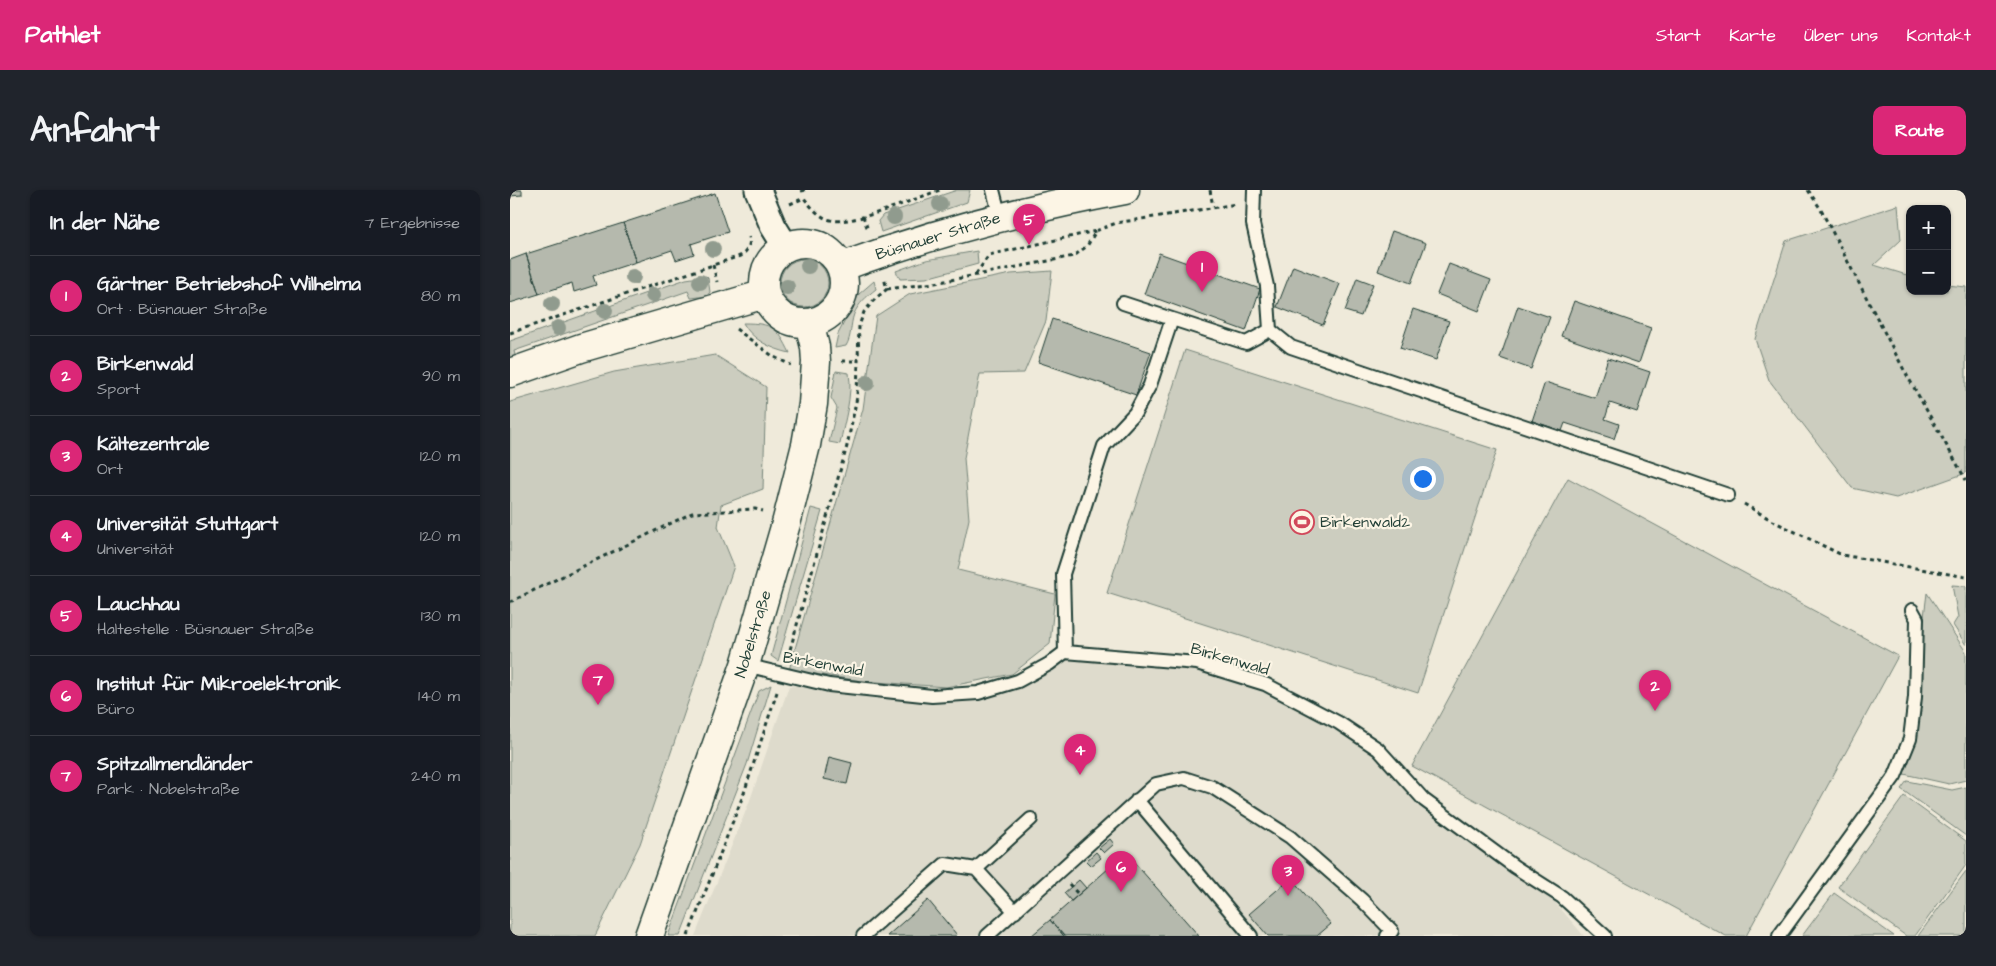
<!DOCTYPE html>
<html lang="de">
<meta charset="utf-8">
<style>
body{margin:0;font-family:"Architects Daughter",sans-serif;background:#20242c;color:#f1f3f6}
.controls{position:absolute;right:15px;top:15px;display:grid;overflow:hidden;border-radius:10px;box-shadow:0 1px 4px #0004}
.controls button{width:45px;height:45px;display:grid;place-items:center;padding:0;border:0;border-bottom:1px solid #363941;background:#171b24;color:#f1f3f6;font:25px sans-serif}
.you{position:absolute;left:912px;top:288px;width:18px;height:18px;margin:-12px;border:4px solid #fff;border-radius:50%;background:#1a73e8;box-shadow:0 0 0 8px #1a73e833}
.badge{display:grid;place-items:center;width:32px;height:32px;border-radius:50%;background:#db2777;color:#fff;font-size:16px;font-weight:700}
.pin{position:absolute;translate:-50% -41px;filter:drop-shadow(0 1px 2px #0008)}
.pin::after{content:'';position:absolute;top:26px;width:18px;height:15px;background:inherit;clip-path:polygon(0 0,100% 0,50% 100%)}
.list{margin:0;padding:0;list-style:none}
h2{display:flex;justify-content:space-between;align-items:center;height:65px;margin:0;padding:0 20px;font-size:21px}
h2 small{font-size:16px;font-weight:400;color:#9ea1a6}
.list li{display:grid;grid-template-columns:32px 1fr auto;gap:15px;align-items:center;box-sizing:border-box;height:80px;padding:0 20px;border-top:1px solid #363941}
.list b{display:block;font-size:19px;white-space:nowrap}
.list p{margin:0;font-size:16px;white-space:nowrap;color:#9ea1a6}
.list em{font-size:16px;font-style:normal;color:#9ea1a6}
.map{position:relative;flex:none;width:1456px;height:746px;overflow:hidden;border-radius:10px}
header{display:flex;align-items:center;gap:30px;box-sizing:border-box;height:70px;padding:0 25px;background:#db2777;color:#fff}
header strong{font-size:24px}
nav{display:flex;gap:28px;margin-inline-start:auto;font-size:18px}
.intro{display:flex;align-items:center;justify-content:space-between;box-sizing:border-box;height:120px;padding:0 30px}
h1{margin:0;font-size:35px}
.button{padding:12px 22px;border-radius:10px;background:#db2777;color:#fff;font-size:18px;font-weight:700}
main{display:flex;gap:30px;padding:0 30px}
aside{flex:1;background:#171b24;border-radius:10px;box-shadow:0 1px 4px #0004}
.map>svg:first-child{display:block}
</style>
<header>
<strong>Pathlet</strong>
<nav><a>Start</a><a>Karte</a><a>Über uns</a><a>Kontakt</a></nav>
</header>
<div class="intro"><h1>Anfahrt</h1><a class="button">Route</a></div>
<main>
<aside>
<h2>In der Nähe<small>7 Ergebnisse</small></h2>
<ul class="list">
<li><span class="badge">1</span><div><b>Gärtner Betriebshof Wilhelma</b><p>Ort · Büsnauer Straße</p></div><em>80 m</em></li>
<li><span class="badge">2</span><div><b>Birkenwald</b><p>Sport</p></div><em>90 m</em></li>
<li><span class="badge">3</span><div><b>Kältezentrale</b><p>Ort</p></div><em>120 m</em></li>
<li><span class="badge">4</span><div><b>Universität Stuttgart</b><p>Universität</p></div><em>120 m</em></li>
<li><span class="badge">5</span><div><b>Lauchhau</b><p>Haltestelle · Büsnauer Straße</p></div><em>130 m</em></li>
<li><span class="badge">6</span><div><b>Institut für Mikroelektronik</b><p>Büro</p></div><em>140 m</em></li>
<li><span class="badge">7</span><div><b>Spitzallmendländer</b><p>Park · Nobelstraße</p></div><em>240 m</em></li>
</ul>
</aside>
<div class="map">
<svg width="1456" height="746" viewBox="0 0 1456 746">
<rect width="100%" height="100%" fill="#efeada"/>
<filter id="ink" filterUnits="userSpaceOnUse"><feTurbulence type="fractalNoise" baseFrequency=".02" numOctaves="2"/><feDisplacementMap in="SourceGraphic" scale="10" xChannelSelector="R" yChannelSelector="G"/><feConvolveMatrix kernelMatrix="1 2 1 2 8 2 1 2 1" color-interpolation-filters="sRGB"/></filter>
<g filter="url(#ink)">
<path fill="#dedbcc" d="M555 462 687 473 755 494 868 559 914 610 1031 696 1074 746H185L239 613 279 496 320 495 422 506 508 491Z"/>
<path fill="#cccdbf" stroke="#76857a" d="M447 0H460L457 12 371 42 368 31 373 25Z
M1388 15 1391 50 1364 75 1400 86V101H1437V95L1456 97V283L1386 308 1342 298 1259 190 1245 149 1276 51Z
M467 61 468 74 416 88 390 89 386 81 416 70Z
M270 93a24 24 0 1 1 48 0a24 24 0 1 1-48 0Z
M542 81 536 131 514 183 470 184 454 268 459 329 448 380 545 404 540 454 502 484 436 497 352 491 279 480 353 219 366 126 400 104 501 84Z
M196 86 198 88 200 102 197 106 181 108 178 101 4 161 6 169 0 170V151L176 89Z
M364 91 366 99C357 106 348 114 344 124 340 135 342 146 336 156L325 158 328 144 349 104Z
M233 133C263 133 268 138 280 163 262 159 242 150 233 133Z
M675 160 987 260 908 503 597 403Z
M205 165 256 197 253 299 211 315 208 337 224 376 130 654 85 746H0V212L104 182Z
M326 181 339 183C343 206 334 232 330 254L319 252 327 218 321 208Z
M1058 288 1388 466 1236 746H1216L902 576Z
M301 318 312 321 268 471 261 466Z
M1442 395 1456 396V455L1443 435 1448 427Z
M1417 403 1456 462V590L1439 594 1394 584Z
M261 495 237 574 170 746H158L249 501Z
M1397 591 1442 600 1456 597V646L1391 599Z
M1394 606 1456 651V675L1405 746H1396L1328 697Z
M1456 681V746H1408Z
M1324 703 1384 746H1292Z"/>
<path fill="#b5b9ad" stroke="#1f3d34" d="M0 0H12V5L0 6Z
M205 3 218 42 181 54 184 64 166 70 162 60 126 72 113 33Z
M113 33 126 72 83 86 86 95 64 102 62 93 29 104 16 64Z
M882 41 916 53 901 93 868 81Z
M649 63 750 99 736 141 634 104Z
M16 64 29 104 0 113V70Z
M939 74 981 90 969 121 927 104Z
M783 76 830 94 813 135 767 117Z
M847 88 863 94 851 126 835 121Z
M1064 111 1141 138 1129 173 1051 146Z
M1008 116 1040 127 1021 179 990 168Z
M903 119 939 131 926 170 890 158Z
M542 129 641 162 626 205 528 172Z
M1098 168 1140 182 1127 222 1100 213 1095 229 1109 234 1104 249 1055 233 1052 241 1022 231 1035 192 1085 208Z
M319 567 342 573 337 594 314 589Z
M600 649 604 654 594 663 589 658Z
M586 662 591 668 581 676 576 671Z
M616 663 689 746H554L540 730Z
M781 688 821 734 807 746H758L739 724Z
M569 690 576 698 561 711 554 703Z
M418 710 447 745 446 746H377Z
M540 730 554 746H521Z"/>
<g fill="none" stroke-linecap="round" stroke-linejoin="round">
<defs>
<path id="lane" d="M483 0 490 27
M744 0 743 34 757 96 760 140 781 157 1218 305
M613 113 662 129
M555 462 553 384 594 256 625 223 640 195 662 129 736 153 760 140
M235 475 319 495 422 506 468 503 508 491 539 474 555 462 687 473 755 494 829 533 868 559 914 610 1005 677 1052 707 1095 746
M627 610 741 746
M466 679 521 629
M353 746 435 674 466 679 505 722
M477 746 646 594 674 588 702 597 780 647 852 710 882 741 877 746
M1269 746 1385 586 1400 549 1405 507 1407 429 1402 420"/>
<path id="street" d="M248 0 263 36 276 57"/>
<path id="secondary" d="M254 93a40 40 0 1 1 80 0a40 40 0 1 1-80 0Z
M331 77C423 43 518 18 615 0
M0 183 71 158 255 104
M139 746 235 475 277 330 296 255 303 214 306 172 305 157 299 133"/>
</defs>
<use href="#lane" stroke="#1f3d34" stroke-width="16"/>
<use href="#street" stroke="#1f3d34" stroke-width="29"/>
<use href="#secondary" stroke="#1f3d34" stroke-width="31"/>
<path stroke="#1f3d34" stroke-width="3" stroke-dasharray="4 4" stroke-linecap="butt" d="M700 0 703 17
M1298 0 1310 18 1394 180 1456 290
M291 1 296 0
M280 14 294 8C301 17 310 28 321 30 343 36 406 8 430 0
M353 26 358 40
M203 75 207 92
M466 84 479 65 586 41
M377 99 425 93 564 66 577 56 586 41 606 33 727 14
M226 139 264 167 281 175
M0 143 230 66C237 61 241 56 239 47
M332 171H348
M1234 314 1263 331 1332 365 1456 387
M0 412 182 323 245 319 253 321
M278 467 337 256 347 207 349 136 354 122 365 109 377 99 374 88
M559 694 569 705
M178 746 234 603 267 502"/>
<use href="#lane" stroke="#fcf5e5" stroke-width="12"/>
<use href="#street" stroke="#fcf5e5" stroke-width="25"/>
<use href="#secondary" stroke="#fcf5e5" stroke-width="28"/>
</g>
<g fill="#909b8e">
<circle cx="430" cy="14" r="8"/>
<circle cx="384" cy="27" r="8"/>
<circle cx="203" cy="59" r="8"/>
<circle cx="298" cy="76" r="8"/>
<circle cx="123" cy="87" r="8"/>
<circle cx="190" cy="92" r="8"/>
<circle cx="277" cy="97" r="8"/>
<circle cx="143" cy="105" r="8"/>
<circle cx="42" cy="114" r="8"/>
<circle cx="95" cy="121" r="8"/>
<circle cx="48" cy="138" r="8"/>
<circle cx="357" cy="193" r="8"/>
</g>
</g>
<defs>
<symbol id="stadium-ring" viewBox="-11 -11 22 22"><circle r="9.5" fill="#fcf5e5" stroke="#d1495b" stroke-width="1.5"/><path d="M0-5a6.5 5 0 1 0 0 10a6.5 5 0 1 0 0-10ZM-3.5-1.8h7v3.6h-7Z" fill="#d1495b"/></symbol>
</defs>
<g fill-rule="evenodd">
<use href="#stadium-ring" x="778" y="318" width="28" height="28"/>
</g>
<g text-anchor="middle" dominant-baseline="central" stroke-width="4.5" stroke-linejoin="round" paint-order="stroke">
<g font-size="16" fill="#1f3d34" stroke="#fcf5e5">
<text transform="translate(428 46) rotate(-17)">Büsnauer Straße</text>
<text transform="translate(243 444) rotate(-73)">Nobelstraße</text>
<text transform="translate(720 469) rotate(16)">Birkenwald</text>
<text transform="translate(313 474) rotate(10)">Birkenwald</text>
</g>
<g font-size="16" fill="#1f3d34" stroke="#fcf5e5" text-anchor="start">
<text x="810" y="332">Birkenwald2</text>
</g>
</g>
</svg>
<div class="controls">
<button>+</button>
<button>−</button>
</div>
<div class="you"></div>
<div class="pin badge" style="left:692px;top:102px">1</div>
<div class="pin badge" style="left:1145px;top:521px">2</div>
<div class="pin badge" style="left:778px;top:706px">3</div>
<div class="pin badge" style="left:570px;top:585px">4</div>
<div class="pin badge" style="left:519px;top:55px">5</div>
<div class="pin badge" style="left:611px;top:702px">6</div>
<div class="pin badge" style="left:88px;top:515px">7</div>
</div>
</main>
